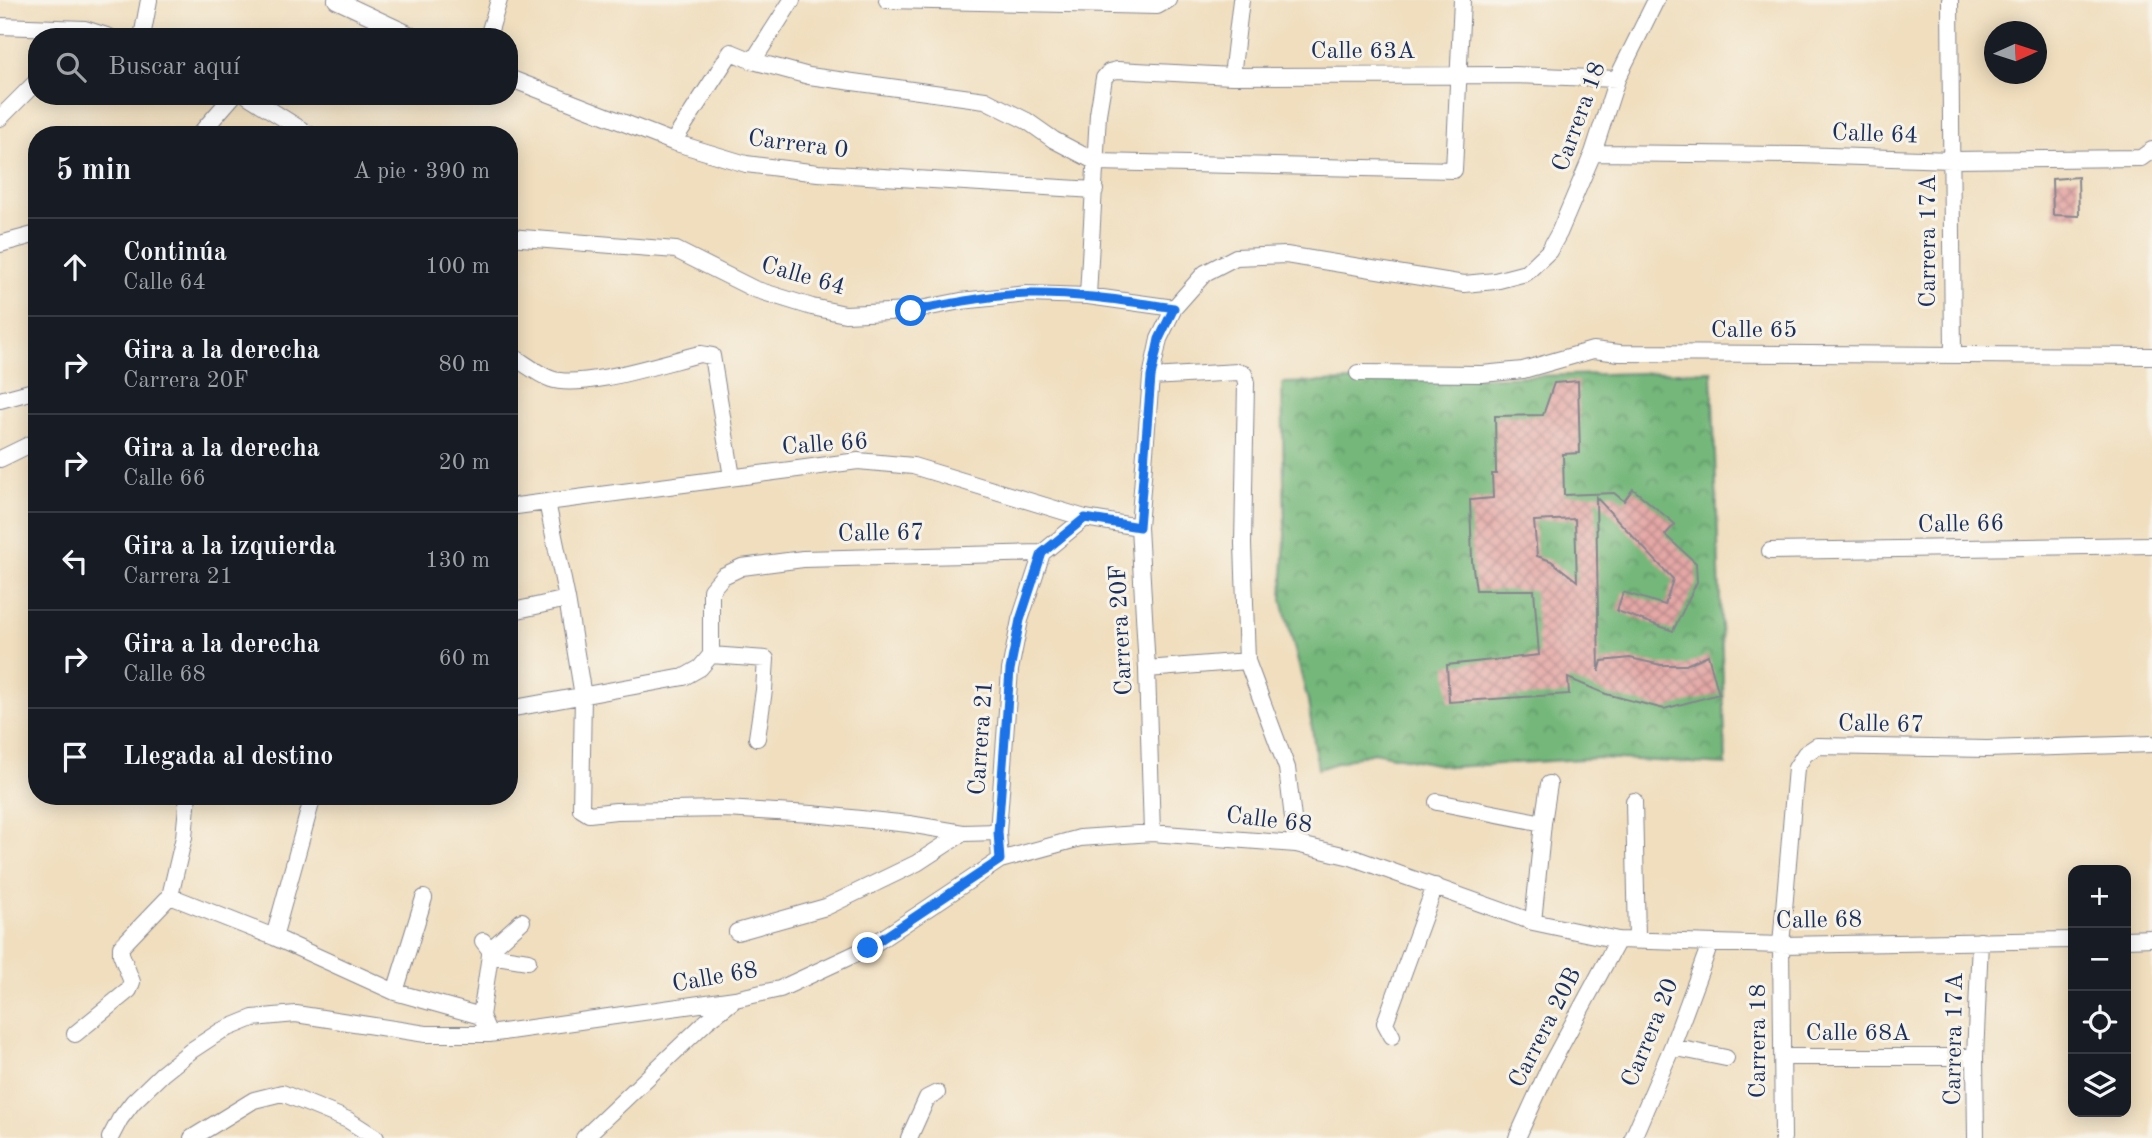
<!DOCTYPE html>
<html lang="es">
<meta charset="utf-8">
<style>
body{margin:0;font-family:"Old Standard TT",serif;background:#20242c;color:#f1f3f6}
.controls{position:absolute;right:21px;bottom:21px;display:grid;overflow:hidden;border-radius:14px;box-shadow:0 4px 18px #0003}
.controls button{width:63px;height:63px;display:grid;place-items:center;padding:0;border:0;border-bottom:2px solid #363941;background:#171b24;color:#f1f3f6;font:35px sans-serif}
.compass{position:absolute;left:1984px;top:21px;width:63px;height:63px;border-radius:50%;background:#171b24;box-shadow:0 4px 18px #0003;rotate:87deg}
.stop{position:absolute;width:21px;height:21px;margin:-16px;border:5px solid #1a73e8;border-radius:50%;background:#fff}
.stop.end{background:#1a73e8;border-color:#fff;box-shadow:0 2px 7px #0008}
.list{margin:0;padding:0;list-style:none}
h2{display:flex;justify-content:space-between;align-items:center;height:91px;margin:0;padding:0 28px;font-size:30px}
h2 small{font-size:23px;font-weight:400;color:#9ea1a6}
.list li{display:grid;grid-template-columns:46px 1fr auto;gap:21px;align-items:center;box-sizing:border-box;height:98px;padding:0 28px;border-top:2px solid #363941}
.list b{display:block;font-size:26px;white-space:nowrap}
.list p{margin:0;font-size:23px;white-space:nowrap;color:#9ea1a6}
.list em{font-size:23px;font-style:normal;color:#9ea1a6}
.icon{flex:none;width:38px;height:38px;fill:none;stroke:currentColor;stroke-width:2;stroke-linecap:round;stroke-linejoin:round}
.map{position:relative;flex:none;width:2152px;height:1138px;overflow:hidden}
.search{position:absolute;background:#171b24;box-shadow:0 4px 18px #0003;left:28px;top:28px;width:490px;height:77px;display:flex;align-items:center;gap:18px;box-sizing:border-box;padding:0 24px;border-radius:28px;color:#9ea1a6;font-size:26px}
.panel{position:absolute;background:#171b24;box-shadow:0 4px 18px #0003;left:28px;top:126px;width:490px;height:679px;border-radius:28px}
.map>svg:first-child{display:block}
</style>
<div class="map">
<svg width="2152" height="1138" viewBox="0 0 2152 1138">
<defs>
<pattern id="forest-crowns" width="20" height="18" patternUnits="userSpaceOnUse" patternTransform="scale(1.75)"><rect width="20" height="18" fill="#74b77a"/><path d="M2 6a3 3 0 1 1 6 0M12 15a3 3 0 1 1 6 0" fill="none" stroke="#5e9567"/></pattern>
<pattern id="building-cross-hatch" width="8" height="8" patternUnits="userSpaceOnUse" patternTransform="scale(1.75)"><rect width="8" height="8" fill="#e4a8a6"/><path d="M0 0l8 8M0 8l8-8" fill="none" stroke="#b8898a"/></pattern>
</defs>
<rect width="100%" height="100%" fill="#f7f3e8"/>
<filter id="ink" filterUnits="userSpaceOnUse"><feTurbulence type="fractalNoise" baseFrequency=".0143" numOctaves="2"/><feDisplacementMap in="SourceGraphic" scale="14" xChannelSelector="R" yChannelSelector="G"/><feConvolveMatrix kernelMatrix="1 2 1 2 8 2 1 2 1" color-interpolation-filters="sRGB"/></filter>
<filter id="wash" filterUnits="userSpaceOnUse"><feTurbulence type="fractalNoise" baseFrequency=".00686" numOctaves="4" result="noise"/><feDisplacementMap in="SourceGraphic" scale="28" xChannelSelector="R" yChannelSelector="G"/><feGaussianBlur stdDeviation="1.57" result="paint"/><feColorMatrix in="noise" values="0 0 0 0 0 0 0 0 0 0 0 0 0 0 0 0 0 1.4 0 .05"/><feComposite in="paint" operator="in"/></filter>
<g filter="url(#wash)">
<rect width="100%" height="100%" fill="#f0debe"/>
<path fill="url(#forest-crowns)" stroke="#48736c" stroke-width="2" d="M1712 371 1726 765 1599 758 1451 767 1373 752 1318 769 1308 701 1282 600 1285 535 1282 383Z"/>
<g id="blocks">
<path fill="url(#building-cross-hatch)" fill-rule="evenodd" d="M2078 177 2079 216 2053 215 2052 179Z
M1578 381 1580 453 1563 454 1564 495 1614 493 1624 501 1633 489 1675 524 1665 535 1696 563 1697 582 1673 631 1617 611 1623 592 1665 605 1673 579 1596 497 1599 672 1602 661 1630 658 1661 665H1686L1708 655 1719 694 1664 709 1606 694 1568 678 1569 694 1449 702 1447 665 1539 655 1534 590H1476L1472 561 1470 500 1493 498 1492 474H1496L1495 416 1543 415 1554 383ZM1575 519 1577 581 1551 561 1537 556 1534 521Z"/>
</g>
</g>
<g filter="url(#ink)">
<use href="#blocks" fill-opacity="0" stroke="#86868e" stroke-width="2"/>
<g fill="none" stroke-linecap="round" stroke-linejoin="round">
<defs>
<path id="street" d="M336 0 415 37
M887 0 1157 6 1168 0
M1950 0 1953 355
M0 26 85 29 110 37
M142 37 149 0
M488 37 499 0
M753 61 792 0
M1232 76 1241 0
M509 78 673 142 746 164 818 173 1095 190
M248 96 310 135
M0 118 37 81
M199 135 233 96
M673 142 731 52 753 61 809 76 985 100 1027 121 1054 140 1096 162 1454 170 1462 0
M1593 153 1800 155 1952 160 2141 158 2152 150
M509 237 676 250 754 289 812 307 845 314 910 311 961 301 1027 294 1088 296 1174 308
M0 244 37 234
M1088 296 1098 114 1104 78 1109 72 1117 70 1232 76 1513 75 1617 79
M509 354C523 362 537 374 551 379 582 390 666 362 700 354L712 356 732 477
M1358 373 1482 374 1523 370 1593 350 1620 353 2152 356
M1151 377 1238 372 1244 374 1246 383 1243 544 1247 661 1287 768 1296 844
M0 400 37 390
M0 459 37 441
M547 502 567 599 583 696 581 809 589 814 616 811 725 809 812 814 909 824 963 833 998 832
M509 507 858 461 913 466 1085 518 1139 527
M1770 551 2152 545
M509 612 567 599
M711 655V590L723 576 742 567 803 559 1042 553
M1147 669 1247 661
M509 709 684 677 700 668 711 655 766 659 764 690 757 738
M1634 801 1637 939
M1437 802 1543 823
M1152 833 1147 669 1139 527 1151 377 1159 339 1174 308 1205 273 1236 257 1286 255 1464 284 1495 281 1526 273 1549 251 1559 233 1593 153 1617 79 1656 0
M1000 860 998 832 1010 670 1020 620 1042 553 1085 518
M170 896 274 937 395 992 481 1016 489 1034
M1533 922 1543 823 1549 784
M737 932 826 907 917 863 963 833
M274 937 313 796
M2126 939 2152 938
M490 950 522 921
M490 955 528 961
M395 992 424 898
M481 1016 490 955V950L483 941
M75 1034 129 990 132 982 121 954V947L170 896 184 837 188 796
M1392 1036 1385 1023 1435 886
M1672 1047 1726 1058
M1782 1057H1975
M110 1138 120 1119 133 1102 162 1074 192 1050 221 1031 253 1018 296 1014 426 1034H489L735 999 780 989 868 948 1000 860 1080 838 1152 833 1296 844 1351 857 1533 922 1618 940 1781 945 2073 940
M192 1138 254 1100 282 1093 348 1120 376 1138
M584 1138 707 1021 733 1001
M909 1138 927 1098 937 1093
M1517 1138 1549 1068 1618 940
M1633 1138 1672 1047 1710 944
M1783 1138 1781 945 1796 768 1805 754 1817 746 1987 749 2152 744
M1976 1138 1975 1057 1980 941"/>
</defs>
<use href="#street" stroke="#86868e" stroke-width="18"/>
<use href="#street" stroke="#fff" stroke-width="16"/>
</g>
</g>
<g fill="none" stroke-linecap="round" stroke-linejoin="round" filter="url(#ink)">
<path stroke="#1a73e8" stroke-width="9" d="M868 948 1000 860 998 832 1010 670 1020 620 1042 553 1085 518 1139 527 1151 377 1159 339 1174 308C1126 301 1077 293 1028 294 989 295 949 304 911 311"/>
</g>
<g text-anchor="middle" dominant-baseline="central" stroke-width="6" stroke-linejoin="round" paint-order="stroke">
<g font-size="24" fill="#1b2f5e" stroke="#f7f3e8">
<text x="1363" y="52">Calle 63A</text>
<text transform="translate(1580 117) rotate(-70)">Carrera 18</text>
<text transform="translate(1875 135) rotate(2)">Calle 64</text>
<text transform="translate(798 145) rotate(7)">Carrera 0</text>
<text transform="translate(1929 241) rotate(-90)">Carrera 17A</text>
<text transform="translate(803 277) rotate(16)">Calle 64</text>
<text x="1754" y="331">Calle 65</text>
<text transform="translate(825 445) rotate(-4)">Calle 66</text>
<text transform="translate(1961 525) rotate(-1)">Calle 66</text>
<text transform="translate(881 534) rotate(-1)">Calle 67</text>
<text transform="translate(1122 630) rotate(-93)">Carrera 20F</text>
<text transform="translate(1881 725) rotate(1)">Calle 67</text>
<text transform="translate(982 738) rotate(-86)">Carrera 21</text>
<text transform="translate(1269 821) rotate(7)">Calle 68</text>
<text transform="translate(1819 921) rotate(-1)">Calle 68</text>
<text transform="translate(715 978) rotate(-10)">Calle 68</text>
<text transform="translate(1546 1028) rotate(-63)">Carrera 20B</text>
<text transform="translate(1651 1033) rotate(-68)">Carrera 20</text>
<text x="1858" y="1034">Calle 68A</text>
<text transform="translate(1955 1039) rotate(-89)">Carrera 17A</text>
<text transform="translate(1759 1041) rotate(-90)">Carrera 18</text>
</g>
</g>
</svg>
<div class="controls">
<button>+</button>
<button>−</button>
<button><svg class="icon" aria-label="locate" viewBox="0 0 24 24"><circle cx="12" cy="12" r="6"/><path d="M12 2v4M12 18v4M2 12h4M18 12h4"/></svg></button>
<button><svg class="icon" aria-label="layers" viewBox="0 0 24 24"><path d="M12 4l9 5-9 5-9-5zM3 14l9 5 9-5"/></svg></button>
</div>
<svg class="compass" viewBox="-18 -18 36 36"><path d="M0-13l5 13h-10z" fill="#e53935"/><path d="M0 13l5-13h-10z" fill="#9ea1a6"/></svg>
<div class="stop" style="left:911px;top:311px"></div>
<div class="stop end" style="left:868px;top:948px"></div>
<div class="search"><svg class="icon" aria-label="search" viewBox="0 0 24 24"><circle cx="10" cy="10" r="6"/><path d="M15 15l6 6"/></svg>Buscar aquí</div>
<section class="panel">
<h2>5 min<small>A pie · 390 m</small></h2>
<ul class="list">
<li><svg class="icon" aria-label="ahead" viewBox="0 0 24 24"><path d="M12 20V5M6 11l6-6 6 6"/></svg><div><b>Continúa</b><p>Calle 64</p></div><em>100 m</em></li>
<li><svg class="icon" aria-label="right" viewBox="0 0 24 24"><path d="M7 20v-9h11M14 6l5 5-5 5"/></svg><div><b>Gira a la derecha</b><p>Carrera 20F</p></div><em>80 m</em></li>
<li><svg class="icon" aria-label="right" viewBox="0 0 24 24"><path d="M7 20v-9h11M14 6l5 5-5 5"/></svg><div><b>Gira a la derecha</b><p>Calle 66</p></div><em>20 m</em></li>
<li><svg class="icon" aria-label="left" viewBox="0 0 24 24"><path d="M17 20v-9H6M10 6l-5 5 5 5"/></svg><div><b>Gira a la izquierda</b><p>Carrera 21</p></div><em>130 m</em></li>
<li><svg class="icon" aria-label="right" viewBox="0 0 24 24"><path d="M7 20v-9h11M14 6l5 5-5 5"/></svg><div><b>Gira a la derecha</b><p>Calle 68</p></div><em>60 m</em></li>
<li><svg class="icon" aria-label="arrive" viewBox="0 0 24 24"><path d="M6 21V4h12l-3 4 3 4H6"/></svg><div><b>Llegada al destino</b></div></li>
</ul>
</section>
</div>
